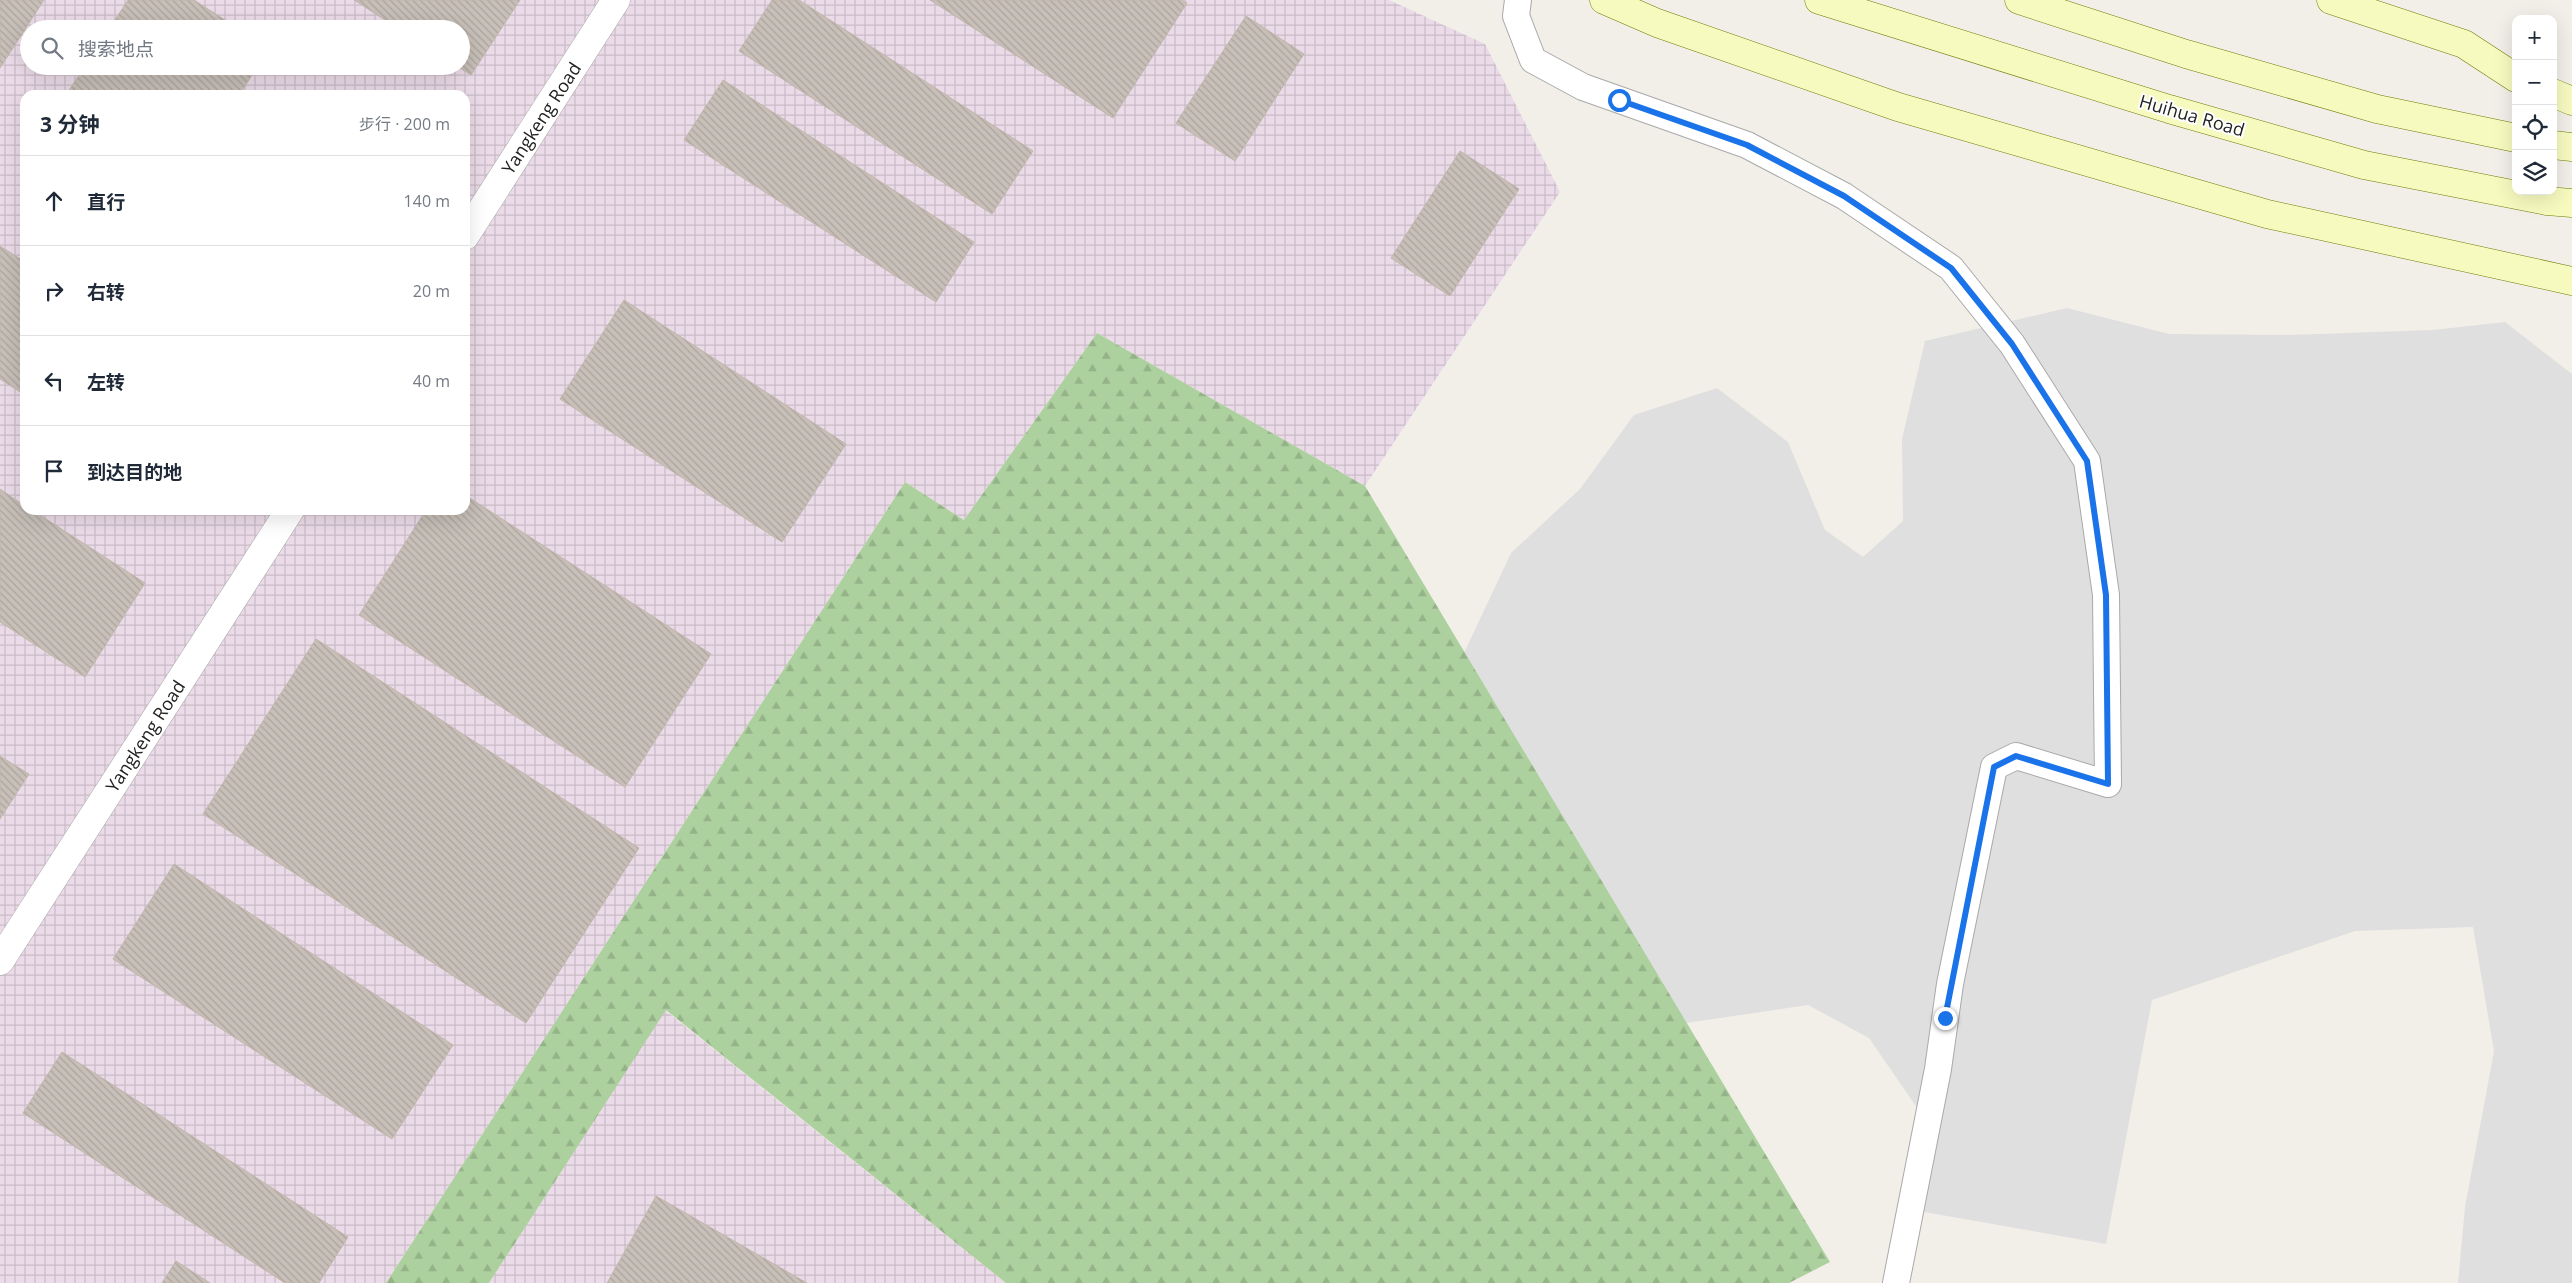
<!DOCTYPE html>
<html lang="zh">
<meta charset="utf-8">
<style>
body{margin:0;font-family:"Open Sans","Noto Sans SC",sans-serif;background:#f2f2f3;color:#1f2937}
.controls{position:absolute;right:15px;top:15px;display:grid;overflow:hidden;border-radius:10px;box-shadow:0 5px 20px #0002}
.controls button{width:45px;height:45px;display:grid;place-items:center;padding:0;border:0;border-bottom:1px solid #e0e1e3;background:#fff;color:#1f2937;font:25px sans-serif}
.stop{position:absolute;width:15px;height:15px;margin:-11px;border:4px solid #1a73e8;border-radius:50%;background:#fff}
.stop.end{background:#1a73e8;border-color:#fff;box-shadow:0 1px 5px #0008}
.list{margin:0;padding:0;list-style:none}
h2{display:flex;justify-content:space-between;align-items:center;height:65px;margin:0;padding:0 20px;font-size:21px}
h2 small{font-size:16px;font-weight:400;color:#747a83}
.list li{display:grid;grid-template-columns:32px 1fr auto;gap:15px;align-items:center;box-sizing:border-box;height:90px;padding:0 20px;border-top:1px solid #e0e1e3}
.list b{display:block;font-size:19px;white-space:nowrap}
.list em{font-size:16px;font-style:normal;color:#747a83}
.icon{flex:none;width:28px;height:28px;fill:none;stroke:currentColor;stroke-width:2;stroke-linecap:round;stroke-linejoin:round}
.map{position:relative;flex:none;width:2572px;height:1283px;overflow:hidden}
.search{position:absolute;background:#fff;box-shadow:0 5px 20px #0002;left:20px;top:20px;width:450px;height:55px;display:flex;align-items:center;gap:12px;box-sizing:border-box;padding:0 18px;border-radius:28px;color:#747a83;font-size:19px}
.panel{position:absolute;background:#fff;box-shadow:0 5px 20px #0002;left:20px;top:90px;width:450px;height:425px;border-radius:15px}
.map>svg:first-child{display:block}
</style>
<div class="map">
<svg width="2572" height="1283" viewBox="0 0 2572 1283">
<defs>
<pattern id="industrial-grid" width="8" height="8" patternUnits="userSpaceOnUse" patternTransform="scale(1.25)"><rect width="8" height="8" fill="#ebdbe8"/><path d="M0 4h8M4 0v8" fill="none" stroke="#c9bcc7"/></pattern>
<pattern id="forest-firs" width="22" height="20" patternUnits="userSpaceOnUse" patternTransform="scale(1.25)"><rect width="22" height="20" fill="#add19e"/><path d="M5 1l3.5 6h-7zM16 11l3.5 6h-7z" fill="#95b388"/></pattern>
<pattern id="building-back-hatch" width="6" height="6" patternUnits="userSpaceOnUse" patternTransform="scale(1.25)"><rect width="6" height="6" fill="#c7bfb8"/><path d="M-1 5l2 2M0 0l6 6M5-1l2 2" fill="none" stroke="#aba49e"/></pattern>
</defs>
<rect width="100%" height="100%" fill="#f2efe9"/>
<path fill="#e0dfdf" d="M2067 308 2169 334 2290 335 2433 330 2505 322 2572 374V1283H2458L2465 1207 2494 1051 2473 927 2355 931 2152 1000 2106 1244 1907 1209 1922 1115 1869 1038 1808 1005 1686 1023 1464 653 1511 553 1580 489 1634 415 1717 388 1788 442 1825 530 1863 557 1903 521 1902 439 1925 341Z"/>
<path fill="url(#industrial-grid)" fill-rule="evenodd" d="M0 0H1389L1485 44 1560 192 1365 486 1097 333 964 520 905 482 386 1283H0ZM29 29H461V66H29ZM25 95H465V510H25Z
M665 1010 1006 1283H489Z"/>
<path fill="url(#forest-firs)" d="M1097 333 1365 486 1830 1262 1789 1283H1006L666 1010 489 1283H386L905 482 964 520Z"/>
<path fill="url(#building-back-hatch)" stroke="#c4b6ab" d="M0 0H44L0 68Z
M128 0H194L239 29H109Z
M354 0H520L471 75 457 66H461V29H399Z
M772 0H799L1033 151 992 214 739 51Z
M930 0H1182L1187 3 1113 118Z
M1246 16 1304 54 1235 161 1176 123Z
M85 66H258L239 95H66Z
M723 80 974 242 936 302 684 140Z
M1460 151 1519 189 1450 296 1391 258Z
M0 246 25 262V395L0 379Z
M624 300 846 444 782 542 560 399Z
M0 489 25 506V510H32L145 583 85 677 0 622Z
M465 495 711 654 625 787 359 615 426 510H465Z
M316 639 639 848 526 1023 203 814Z
M0 756 29 774 0 819Z
M174 864 453 1045 392 1139 113 959Z
M62 1052 348 1237 319 1283H285L23 1113Z
M656 1196 807 1283H607Z
M176 1261 210 1283H162Z"/>
<g fill="none" stroke-linecap="round" stroke-linejoin="round">
<defs>
<path id="lane" d="M1518 0 1516 16 1533 60 1583 87 1747 145 1844 196 1951 268 2012 344 2087 461 2106 595 2108 784 2016 756 1994 767 1950 984 1938 1069 1896 1283"/>
<path id="street" d="M465 236 616 0
M0 961 290 510"/>
<path id="secondary" d="M1604 0 1657 23 1898 107 2267 214 2572 281
M1819 0 2169 109 2364 165 2547 201 2572 203
M2019 0 2186 54 2377 109 2516 138
M2331 0 2464 44 2516 78
M2553 93 2572 101
M2553 145 2572 147"/>
</defs>
<use href="#lane" stroke="#a9a9a9" stroke-width="28"/>
<use href="#street" stroke="#a9a9a9" stroke-width="29"/>
<use href="#secondary" stroke="#707d05" stroke-width="29"/>
<use href="#lane" stroke="#fff" stroke-width="26"/>
<use href="#street" stroke="#fff" stroke-width="28"/>
<use href="#secondary" stroke="#f7fabf" stroke-width="28"/>
</g>
<g fill="none" stroke-linecap="round" stroke-linejoin="round">
<path stroke="#1a73e8" stroke-width="6" d="M1619 100 1747 145 1844 196 1951 268 2012 344 2087 461 2106 595 2108 784 2016 756 1994 767 1945 1018"/>
</g>
<g text-anchor="middle" dominant-baseline="central" stroke-width="4" stroke-linejoin="round" paint-order="stroke">
<g font-size="18" fill="#222" stroke="#fff">
<text transform="translate(2192 115) rotate(16)">Huihua Road</text>
<text transform="translate(541 118) rotate(-57)">Yangkeng Road</text>
<text transform="translate(145 736) rotate(-57)">Yangkeng Road</text>
</g>
</g>
</svg>
<div class="controls">
<button>+</button>
<button>−</button>
<button><svg class="icon" aria-label="locate" viewBox="0 0 24 24"><circle cx="12" cy="12" r="6"/><path d="M12 2v4M12 18v4M2 12h4M18 12h4"/></svg></button>
<button><svg class="icon" aria-label="layers" viewBox="0 0 24 24"><path d="M12 4l9 5-9 5-9-5zM3 14l9 5 9-5"/></svg></button>
</div>
<div class="stop" style="left:1619px;top:100px"></div>
<div class="stop end" style="left:1945px;top:1018px"></div>
<div class="search"><svg class="icon" aria-label="search" viewBox="0 0 24 24"><circle cx="10" cy="10" r="6"/><path d="M15 15l6 6"/></svg>搜索地点</div>
<section class="panel">
<h2>3 分钟<small>步行 · 200 m</small></h2>
<ul class="list">
<li><svg class="icon" aria-label="ahead" viewBox="0 0 24 24"><path d="M12 20V5M6 11l6-6 6 6"/></svg><div><b>直行</b></div><em>140 m</em></li>
<li><svg class="icon" aria-label="right" viewBox="0 0 24 24"><path d="M7 20v-9h11M14 6l5 5-5 5"/></svg><div><b>右转</b></div><em>20 m</em></li>
<li><svg class="icon" aria-label="left" viewBox="0 0 24 24"><path d="M17 20v-9H6M10 6l-5 5 5 5"/></svg><div><b>左转</b></div><em>40 m</em></li>
<li><svg class="icon" aria-label="arrive" viewBox="0 0 24 24"><path d="M6 21V4h12l-3 4 3 4H6"/></svg><div><b>到达目的地</b></div></li>
</ul>
</section>
</div>
